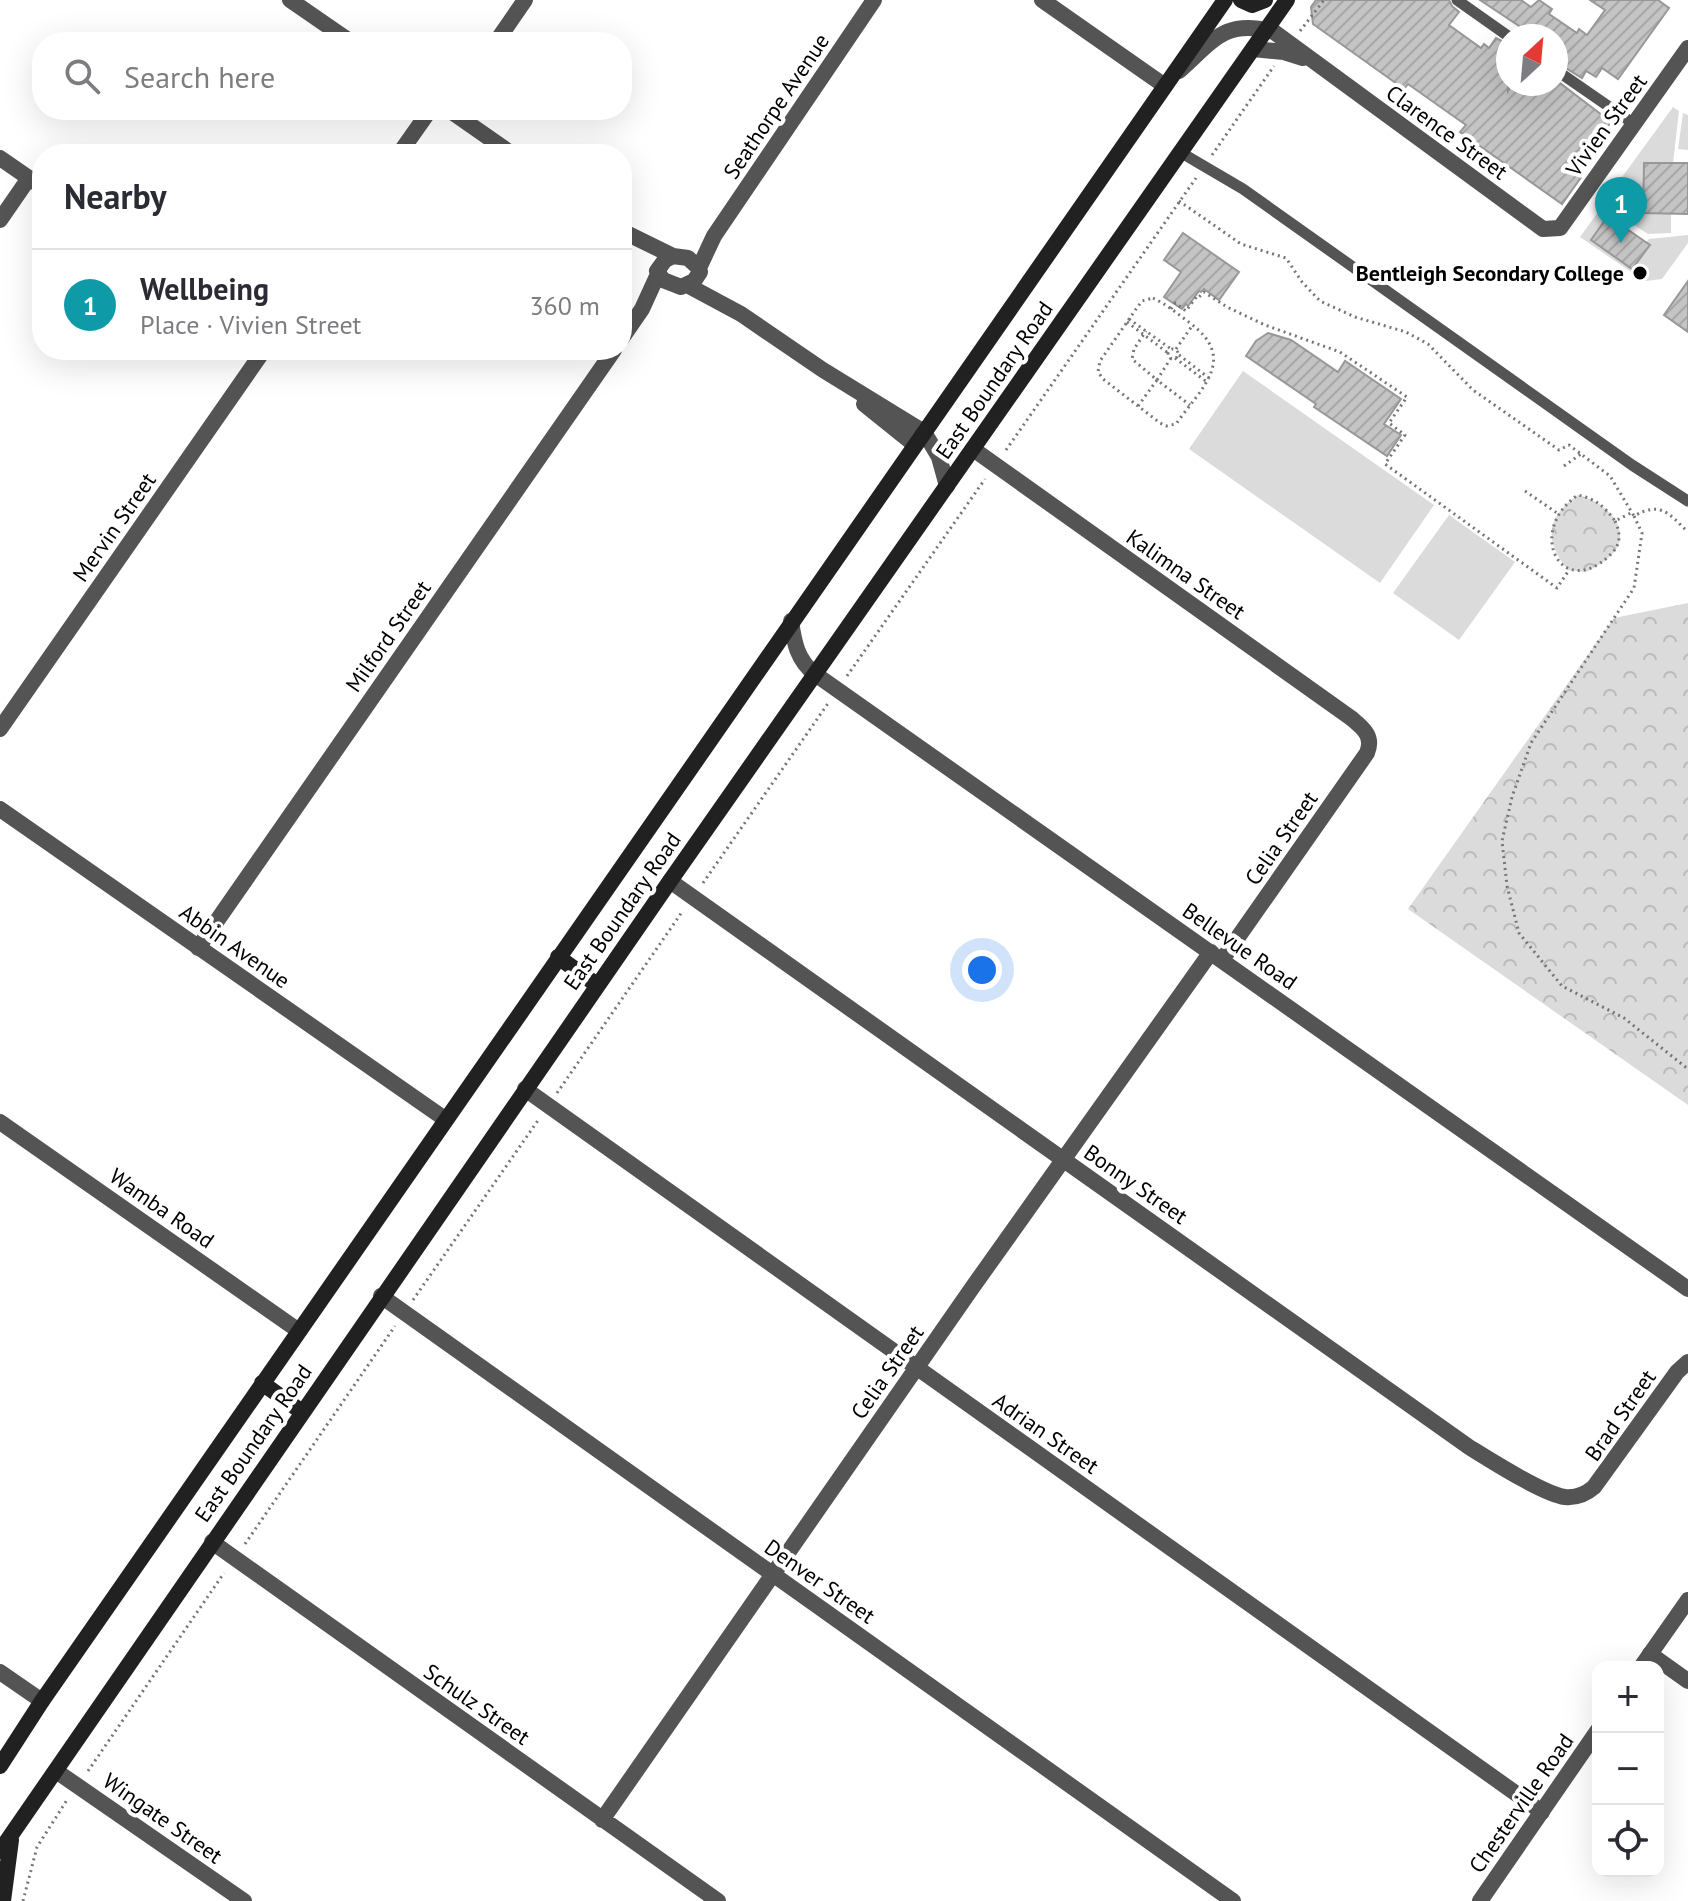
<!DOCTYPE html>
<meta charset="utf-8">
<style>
body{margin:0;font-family:"PT Sans",sans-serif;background:#f7f7f7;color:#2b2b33}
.controls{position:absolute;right:24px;bottom:24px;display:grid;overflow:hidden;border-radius:16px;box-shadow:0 8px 32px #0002}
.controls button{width:72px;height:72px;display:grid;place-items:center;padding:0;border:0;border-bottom:2px solid #e1e1e2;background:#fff;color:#2b2b33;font:40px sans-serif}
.compass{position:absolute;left:1496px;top:24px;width:72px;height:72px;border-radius:50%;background:#fff;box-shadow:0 8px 32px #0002;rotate:26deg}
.you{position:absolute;left:982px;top:970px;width:28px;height:28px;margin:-20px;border:6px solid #fff;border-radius:50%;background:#1a73e8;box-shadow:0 0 0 12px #1a73e833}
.badge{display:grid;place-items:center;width:52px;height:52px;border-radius:50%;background:#0f766e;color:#fff;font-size:26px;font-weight:700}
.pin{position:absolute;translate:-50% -66px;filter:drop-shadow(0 2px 4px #0008)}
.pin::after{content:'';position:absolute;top:42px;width:28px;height:24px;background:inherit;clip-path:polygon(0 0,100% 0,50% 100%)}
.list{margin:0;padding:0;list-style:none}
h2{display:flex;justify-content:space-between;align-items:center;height:104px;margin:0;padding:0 32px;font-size:34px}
h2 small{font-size:26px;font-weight:400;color:#7c7c81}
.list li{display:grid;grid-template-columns:52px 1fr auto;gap:24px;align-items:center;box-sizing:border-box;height:112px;padding:0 32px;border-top:2px solid #e1e1e2}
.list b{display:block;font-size:30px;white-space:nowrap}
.list p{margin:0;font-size:26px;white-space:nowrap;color:#7c7c81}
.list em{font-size:26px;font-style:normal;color:#7c7c81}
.icon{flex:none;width:44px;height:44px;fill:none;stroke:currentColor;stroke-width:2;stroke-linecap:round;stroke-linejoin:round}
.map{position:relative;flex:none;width:1688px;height:1901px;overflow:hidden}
.search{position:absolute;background:#fff;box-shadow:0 8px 32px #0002;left:32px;top:32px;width:600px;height:88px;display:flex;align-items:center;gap:20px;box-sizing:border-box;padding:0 28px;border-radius:32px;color:#7c7c81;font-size:30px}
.panel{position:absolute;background:#fff;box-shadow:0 8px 32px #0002;left:32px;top:144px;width:600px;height:216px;border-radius:32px}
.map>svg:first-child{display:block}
</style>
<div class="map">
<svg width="1688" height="1901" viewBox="0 0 1688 1901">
<defs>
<pattern id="park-crowns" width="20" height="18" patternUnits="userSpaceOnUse" patternTransform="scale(2)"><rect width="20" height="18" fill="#dbdbdb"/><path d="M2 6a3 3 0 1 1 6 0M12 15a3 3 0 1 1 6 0" fill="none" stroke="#bababa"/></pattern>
<pattern id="building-hatch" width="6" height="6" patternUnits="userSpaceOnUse" patternTransform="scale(2)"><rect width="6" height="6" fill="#c4c4c4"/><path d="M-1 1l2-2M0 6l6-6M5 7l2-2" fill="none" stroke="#a7a7a7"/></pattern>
</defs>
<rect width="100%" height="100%" fill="#fff"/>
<path fill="#dbdbdb" d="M1673 107 1679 111 1673 163H1644L1643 213 1671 214V233L1648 234 1625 219 1621 224 1608 216 1591 240 1632 269 1649 245 1646 242 1649 239 1688 235V243L1662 279 1646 281 1640 278 1580 237 1606 201 1622 212 1633 195 1617 184Z
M1683 113 1688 115V150L1678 149Z
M1243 371 1434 505 1380 583 1189 449Z
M1449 515 1515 562 1459 640 1393 593Z"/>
<path fill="url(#park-crowns)" d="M1578 495C1598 500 1626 519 1619 543 1615 556 1598 566 1586 572L1568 570C1543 540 1547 516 1578 495Z
M1688 603V1105L1408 909 1614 618Z"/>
<path fill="url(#building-hatch)" stroke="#989898" stroke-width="2" d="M1316 0H1449L1452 6 1459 12 1449 25 1481 48 1484 44 1489 48 1496 38 1508 44V91L1512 84H1556V80L1611 122 1576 172 1582 176 1562 204 1460 132 1466 125 1439 106 1408 84 1404 89 1313 24 1311 7Z
M1480 0H1521L1531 7 1539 0 1552 9 1549 14 1577 33 1579 29 1587 35 1605 10 1590 0H1658L1669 8 1618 79 1602 68 1596 77 1586 71 1582 78 1556 62V36H1534Z
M1644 163H1688V214L1643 213Z
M1608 216 1650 245 1632 269 1591 240Z
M1183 233 1239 272 1219 300 1204 289 1201 292 1199 291 1188 306 1186 304 1182 309 1164 297 1181 272 1164 260Z
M1688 281V332L1664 315Z
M1268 333 1291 340 1338 372 1345 361 1401 399 1384 424 1401 435 1387 456 1314 407 1316 404 1246 356 1256 341Z"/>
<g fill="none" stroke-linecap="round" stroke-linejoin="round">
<path stroke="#767676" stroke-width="3" stroke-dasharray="2 4" stroke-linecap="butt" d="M1300 31 1324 0
M1212 155 1274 66
M1179 201 1241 244 1286 258 1302 282 1320 301 1355 317 1406 332 1428 344 1473 390 1559 450 1569 445 1610 476 1634 516C1661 501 1668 513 1688 532
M1153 298C1166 304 1178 314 1190 323 1238 359 1202 387 1176 424L1166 426 1160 423 1103 379 1098 372 1100 361 1136 309 1142 301Z
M1171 309 1175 303 1186 311 1197 296 1199 297 1204 292 1227 307 1265 325 1340 352 1407 397 1389 423 1405 435 1385 464 1557 588 1569 570
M1129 319 1171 349
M1127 322 1168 353
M1168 354a5 5 0 1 1 10 0a5 5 0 1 1-10 0Z
M1176 349 1192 326
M1179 355 1209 378
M1171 358 1157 380 1190 405
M1175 358 1207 382
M1138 406 1157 380 1132 359 1134 349 1146 331
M1006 450 1196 178
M1564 466 1581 454
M1525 491 1557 513
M1634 516 1642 533 1634 588 1531 743 1512 797 1502 841 1507 886 1519 933 1562 986 1624 1018 1688 1069
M1615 521C1621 534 1621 545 1610 555 1561 602 1525 531 1578 495 1596 499 1605 507 1615 521L1631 513
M847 676 985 479
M703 883 829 702
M557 1093 682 912
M413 1300 539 1119
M245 1544 395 1326
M88 1771 224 1573
M23 1901 37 1847 67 1800"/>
<path stroke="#545454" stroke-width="11" d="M1457 0 1508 36
M1556 70 1634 124
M1180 152 1243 189 1632 465 1688 501"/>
<path stroke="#545454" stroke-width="16" d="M290 0 351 42
M1042 0 1165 86
M496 42 525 0
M1253 49 1284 52 1303 58
M1179 71C1213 41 1225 18 1274 32L1543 229 1560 228 1688 48
M449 110 512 154
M399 154 430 110
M0 158 42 187
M0 220 29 178
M622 231 673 256 688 258 699 268 700 272 694 281 681 287 663 280 657 271 665 260 673 256
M699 268 714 236 874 0
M687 285 741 314 823 370 924 432 939 457 947 486
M622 338 642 309 658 274
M864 404 915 445
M973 449 1351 718C1363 728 1374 736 1367 753L1222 960
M791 621C794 642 797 660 815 674L1688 1289
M0 729 264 350
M0 809 445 1119
M670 881 1469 1447C1490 1460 1543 1494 1565 1497 1576 1498 1586 1494 1594 1487L1677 1372 1688 1362
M198 948 614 350
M525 1089 1542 1812
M0 1122 299 1331
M381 1296 1233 1901
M212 1542 718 1901
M1650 1654 1688 1681
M0 1672 42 1701
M56 1771 244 1901
M602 1820 972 1288 1211 952"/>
<path stroke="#545454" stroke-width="16" d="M1641 1667 1688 1600
M1480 1901 1598 1730"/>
<path stroke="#212121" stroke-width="16" d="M1241 0 1252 5 1265 0
M558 957 597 985
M262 1383 302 1412
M0 1766 42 1701 1225 0
M0 1851 670 881 1287 0
M3 1901 11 1840"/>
</g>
<circle fill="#000" stroke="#fff" stroke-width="3" cx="1640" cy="273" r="8"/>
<g text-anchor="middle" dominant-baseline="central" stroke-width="8" stroke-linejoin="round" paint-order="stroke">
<g font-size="22" fill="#000" stroke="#fff">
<text transform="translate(776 106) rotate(-56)">Seathorpe Avenue</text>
<text transform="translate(1606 125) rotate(-54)">Vivien Street</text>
<text transform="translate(1447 132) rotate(36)">Clarence Street</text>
<text transform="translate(994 380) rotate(-55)">East Boundary Road</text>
<text transform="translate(114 527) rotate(-55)">Mervin Street</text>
<text transform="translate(1186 574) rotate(35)">Kalimna Street</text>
<text transform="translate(388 636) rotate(-55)">Milford Street</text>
<text transform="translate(1281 838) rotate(-55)">Celia Street</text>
<text transform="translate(622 911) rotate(-55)">East Boundary Road</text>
<text transform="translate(235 946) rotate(35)">Abbin Avenue</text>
<text transform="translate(1240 946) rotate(35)">Bellevue Road</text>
<text transform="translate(1136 1184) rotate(35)">Bonny Street</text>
<text transform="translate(162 1208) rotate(35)">Wamba Road</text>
<text transform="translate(887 1372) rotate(-55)">Celia Street</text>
<text transform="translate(1620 1415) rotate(-55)">Brad Street</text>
<text transform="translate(1046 1433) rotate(35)">Adrian Street</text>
<text transform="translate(253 1443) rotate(-55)">East Boundary Road</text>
<text transform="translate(820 1581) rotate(35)">Denver Street</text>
<text transform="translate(477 1704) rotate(35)">Schulz Street</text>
<text transform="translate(1521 1803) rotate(-55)">Chesterville Road</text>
<text transform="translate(163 1818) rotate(35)">Wingate Street</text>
</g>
<g font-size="22" font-weight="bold" fill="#000" stroke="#fff" text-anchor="end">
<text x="1624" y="273">Bentleigh Secondary College</text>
</g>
</g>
</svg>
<div class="controls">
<button>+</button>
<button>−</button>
<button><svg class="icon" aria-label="locate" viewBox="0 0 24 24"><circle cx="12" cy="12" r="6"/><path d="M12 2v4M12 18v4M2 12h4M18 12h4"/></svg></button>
</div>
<svg class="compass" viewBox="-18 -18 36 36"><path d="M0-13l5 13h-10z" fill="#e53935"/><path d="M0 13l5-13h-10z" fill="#7c7c81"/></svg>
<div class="you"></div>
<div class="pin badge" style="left:1621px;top:243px;background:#0f9aa8">1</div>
<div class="search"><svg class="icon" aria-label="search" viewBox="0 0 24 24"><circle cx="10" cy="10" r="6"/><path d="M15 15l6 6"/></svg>Search here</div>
<section class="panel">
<h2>Nearby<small></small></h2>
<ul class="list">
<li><span class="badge" style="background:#0f9aa8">1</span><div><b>Wellbeing</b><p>Place · Vivien Street</p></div><em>360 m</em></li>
</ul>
</section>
</div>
